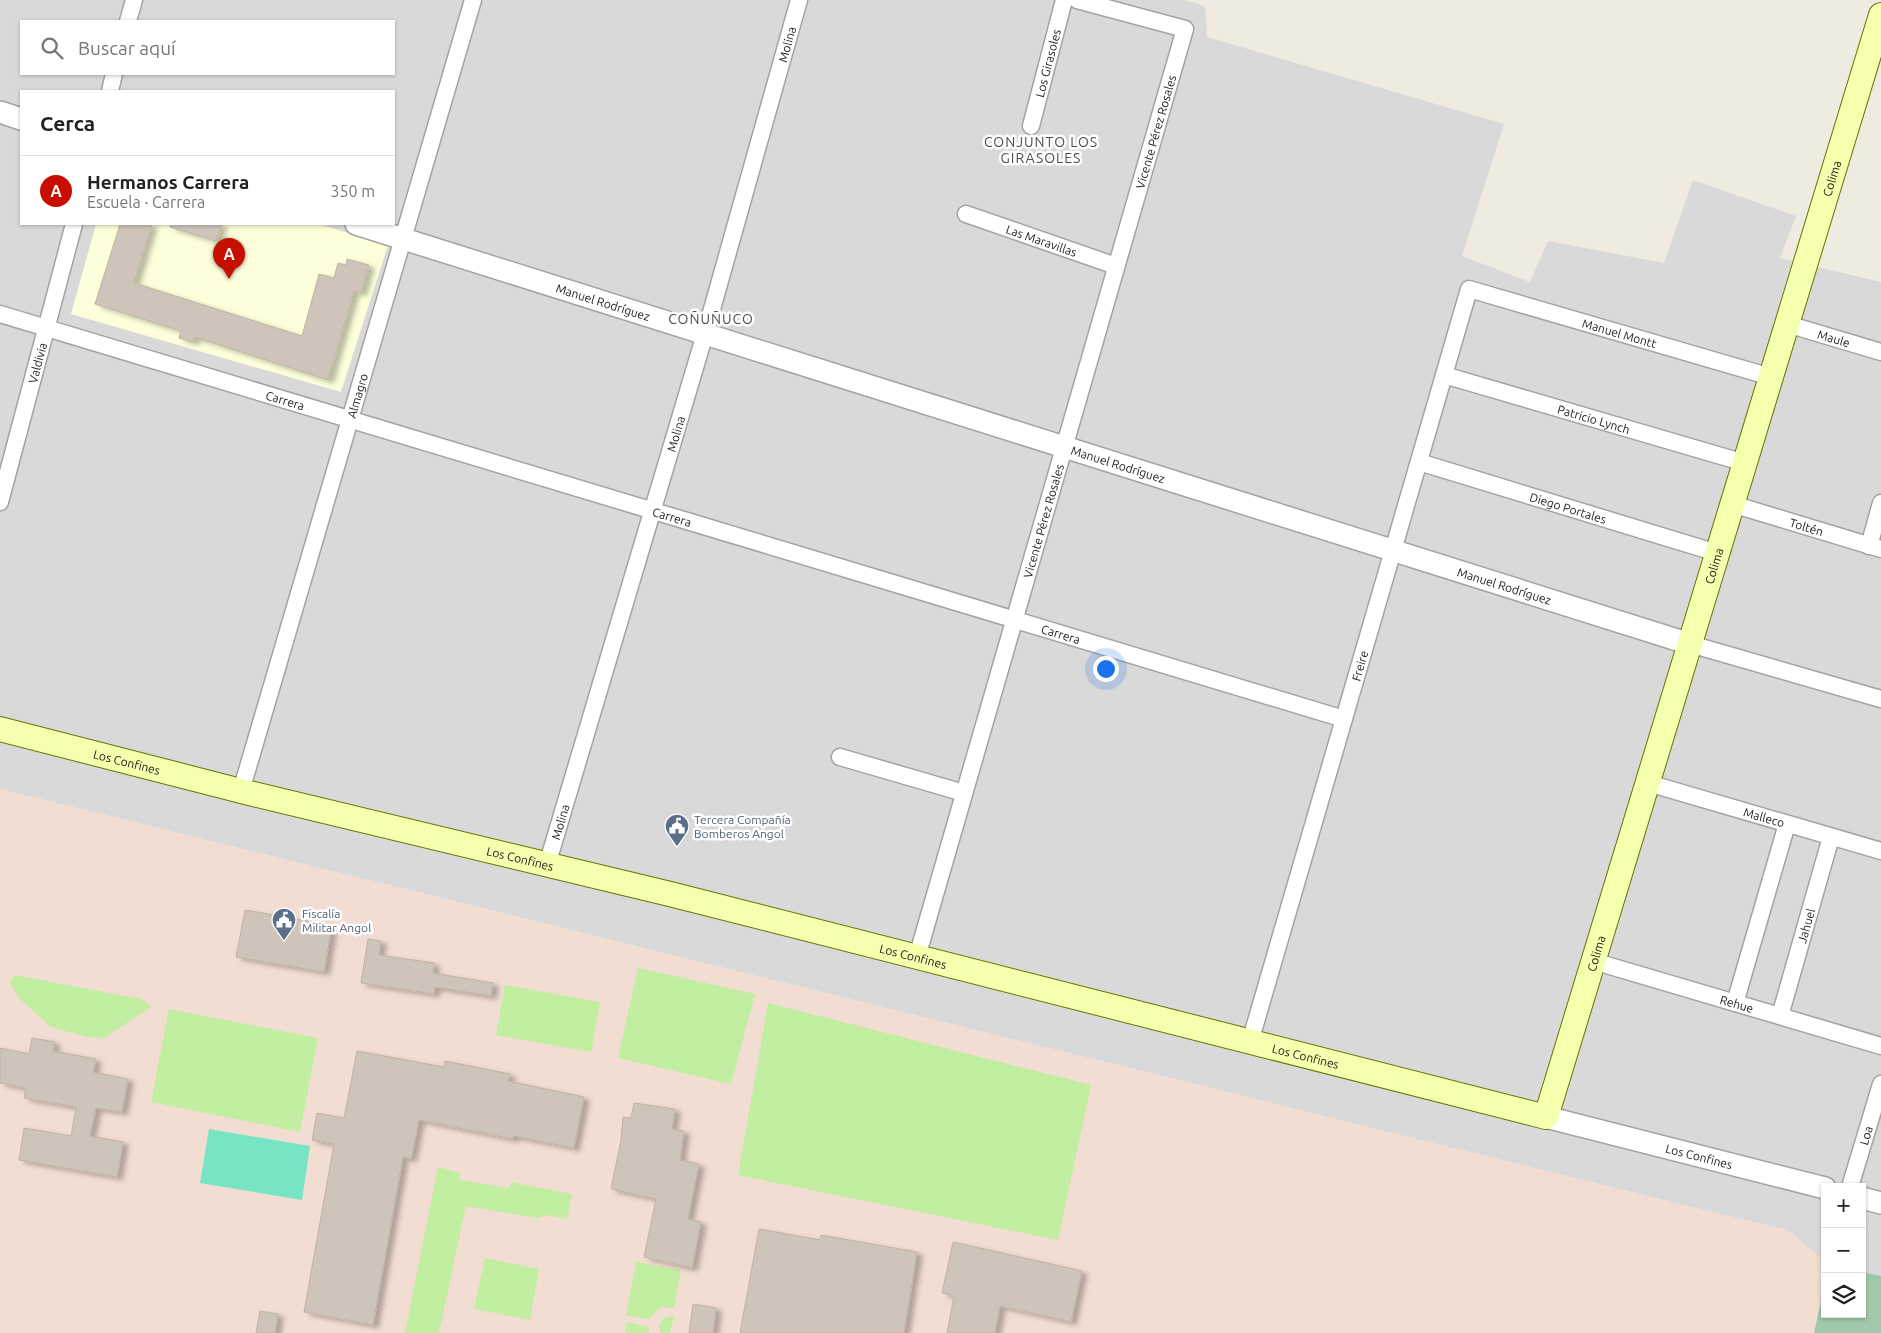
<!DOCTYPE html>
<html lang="es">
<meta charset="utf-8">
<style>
body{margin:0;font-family:Ubuntu,sans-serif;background:#f2f2f2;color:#222}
.controls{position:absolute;right:15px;bottom:15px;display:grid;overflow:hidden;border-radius:0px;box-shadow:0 1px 4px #0004}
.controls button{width:45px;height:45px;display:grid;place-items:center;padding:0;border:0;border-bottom:1px solid #e0e0e0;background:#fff;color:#222;font:25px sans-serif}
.you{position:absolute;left:1105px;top:668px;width:18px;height:18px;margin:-12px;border:4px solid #fff;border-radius:50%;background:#1a73e8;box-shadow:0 0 0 8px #1a73e833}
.badge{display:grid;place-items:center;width:32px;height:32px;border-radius:50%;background:#c80e00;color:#fff;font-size:16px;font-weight:700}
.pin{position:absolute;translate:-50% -41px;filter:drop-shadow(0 1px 2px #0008)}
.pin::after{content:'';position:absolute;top:26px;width:18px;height:15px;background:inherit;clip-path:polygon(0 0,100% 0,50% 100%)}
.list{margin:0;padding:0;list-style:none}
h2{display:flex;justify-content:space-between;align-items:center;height:65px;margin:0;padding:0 20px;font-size:21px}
h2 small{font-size:16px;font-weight:400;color:#767676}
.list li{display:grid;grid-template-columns:32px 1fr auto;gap:15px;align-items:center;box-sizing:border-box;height:70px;padding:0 20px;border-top:1px solid #e0e0e0}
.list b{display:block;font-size:19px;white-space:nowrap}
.list p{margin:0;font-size:16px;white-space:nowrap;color:#767676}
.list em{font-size:16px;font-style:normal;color:#767676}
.icon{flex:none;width:28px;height:28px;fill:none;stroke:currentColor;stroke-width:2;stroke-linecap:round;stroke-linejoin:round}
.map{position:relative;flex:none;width:1881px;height:1333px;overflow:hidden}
.search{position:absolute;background:#fff;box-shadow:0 1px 4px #0004;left:20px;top:20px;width:375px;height:55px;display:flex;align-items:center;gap:12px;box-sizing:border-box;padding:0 18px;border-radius:0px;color:#767676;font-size:19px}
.panel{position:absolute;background:#fff;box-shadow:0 1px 4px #0004;left:20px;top:90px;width:375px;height:135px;border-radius:0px}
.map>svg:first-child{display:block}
</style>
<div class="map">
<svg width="1881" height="1333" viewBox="0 0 1881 1333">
<defs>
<filter id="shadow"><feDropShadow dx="5.5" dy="3" stdDeviation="2.5" flood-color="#0004"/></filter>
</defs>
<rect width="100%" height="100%" fill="#efebe0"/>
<path fill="#dad9d9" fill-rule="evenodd" d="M0 0H1184L1205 6 1207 37 1504 124 1462 256 1530 282 1548 241 1664 263 1693 180 1796 216 1780 258 1881 282V1333H1814L1825 1283V1314H1862V1187H1825V1262L1789 1231 0 789ZM21 21H394V74H21ZM21 91H394V224H21Z"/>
<path fill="#fcffd9" d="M96 224H319L388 245 341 392 71 314Z"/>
<path fill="#f2ddd2" d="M0 789 1789 1231 1825 1262V1283L1814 1333H0Z"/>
<path fill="#c1eea1" d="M638 968 755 994 731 1084 618 1058Z
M15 975 140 999 152 1006 104 1038 87 1037 51 1027 20 999 10 983Z
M505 985 600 1002 591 1052 496 1035Z
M768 1003 1091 1085 1058 1240 738 1175Z
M169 1009 318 1038 300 1132 151 1102Z
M438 1167 461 1173 459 1180 510 1188 511 1182 572 1194 567 1219 548 1215 537 1218 466 1206 439 1333H405Z
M485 1258 539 1269 530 1320 474 1309Z
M636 1262 681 1270 674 1308C659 1306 658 1307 650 1319L626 1315Z
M674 1316 670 1333H660L659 1325 666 1317Z
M627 1322 648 1327 649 1333H625Z"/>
<path fill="#a0c9a9" d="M1862 1272 1881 1276V1333H1814L1825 1283V1314H1862Z"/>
<path fill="#77e5c3" d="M209 1129 310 1146 302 1200 200 1183Z"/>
<path fill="#cfc4b9" stroke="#c1b2a2" filter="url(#shadow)" d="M120 224H152L134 283 302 336 319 274 334 278 338 263 346 265 347 259 369 265 361 293 354 291 328 380 195 337 193 342 179 338 181 331 95 304Z
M171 224H222L216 241 170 227Z
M245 910 332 925 324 972 236 957Z
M368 939 381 941 379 955 434 963 433 973 493 983 491 996 435 987 434 994 361 983Z
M32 1038 55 1042 53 1051 96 1059 93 1072 128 1079 122 1112 96 1108 90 1136 123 1142 117 1177 19 1160 24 1128 71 1136 76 1107 24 1098 26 1088 0 1083V1048L29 1054Z
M357 1051 444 1067 445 1061 510 1074 508 1081 584 1097 574 1148 514 1136 513 1139 419 1120 411 1159 403 1157 373 1325 304 1312 334 1144 312 1140 317 1113 344 1118Z
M634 1103 675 1109 672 1129 684 1131 680 1160 699 1164 688 1219 701 1222 692 1268 644 1257 656 1199 611 1189 621 1140 623 1117 631 1118Z
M759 1229 820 1240 821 1235 917 1252 904 1333H740Z
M953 1242 1082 1271 1071 1322 1000 1306 995 1333H947L954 1296 942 1293Z
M693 1304 716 1308 713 1333H689Z
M260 1311 278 1314 275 1333H256Z"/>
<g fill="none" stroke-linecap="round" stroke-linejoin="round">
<defs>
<g id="minor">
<path d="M128 21 134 0"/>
<path d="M110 91 114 74"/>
<path id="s1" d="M1031 126 1064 0"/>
<path id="s2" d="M966 214 1116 266"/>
<path id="s3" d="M0 314 1344 719"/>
<path id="s4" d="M1787 324 1881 352"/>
<path id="s5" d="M1444 375 1745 463"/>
<path id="s6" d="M1419 462 1717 553"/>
<path id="s7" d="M0 502 74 224"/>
<path id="s8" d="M1732 504 1881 549"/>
<path d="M1869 546 1881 503"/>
<path d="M1690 644 1881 699"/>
<path d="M840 757 964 793"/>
<path id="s9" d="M1648 783 1881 851"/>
<path id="s10" d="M241 791 473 0"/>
<path id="s11" d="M547 865 705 334 799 0"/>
<path id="s12" d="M917 957 1185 29 1077 0"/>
<path id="s13" d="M1593 961 1881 1046"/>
<path d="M1735 1003 1787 824"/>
<path id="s14" d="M1780 1016 1831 837"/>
<path id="s15" d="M1250 1042 1469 289 1771 377"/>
<path id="s16" d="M1850 1187 1881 1084"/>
</g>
<g id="tertiary">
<path d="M0 112 21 119"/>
<path id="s17" d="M356 224 1690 644"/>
<path id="s18" d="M1546 1117 1825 1188"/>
<path d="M1862 1198 1881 1203"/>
</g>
<g id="secondary">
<path id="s19" d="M0 729 241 791 670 894 1546 1117 1881 15"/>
</g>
</defs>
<use href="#minor" stroke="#a3a3a3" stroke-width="19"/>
<use href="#tertiary" stroke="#a3a3a3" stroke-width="24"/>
<use href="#secondary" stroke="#617600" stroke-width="26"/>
<use href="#minor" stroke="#fff" stroke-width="16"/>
<use href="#tertiary" stroke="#fff" stroke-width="21"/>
<use href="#secondary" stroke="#f5ffae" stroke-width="24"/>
</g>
<defs>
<symbol id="civic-pin" viewBox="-11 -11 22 30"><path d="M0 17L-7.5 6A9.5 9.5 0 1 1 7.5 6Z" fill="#5c6f8a" stroke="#fff"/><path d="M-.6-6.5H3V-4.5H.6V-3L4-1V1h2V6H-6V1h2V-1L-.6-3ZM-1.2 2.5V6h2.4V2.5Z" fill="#fff"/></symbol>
</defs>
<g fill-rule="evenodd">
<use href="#civic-pin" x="663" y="812" width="28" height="38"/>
<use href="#civic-pin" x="270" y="906" width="28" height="38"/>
</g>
<g text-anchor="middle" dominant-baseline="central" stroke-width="5" stroke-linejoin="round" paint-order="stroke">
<g font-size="12" fill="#1c1c1c" stroke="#fff">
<text stroke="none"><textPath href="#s11" startOffset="855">Molina</textPath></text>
<text stroke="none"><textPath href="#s1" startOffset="65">Los Girasoles</textPath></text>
<text stroke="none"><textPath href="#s12" startOffset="859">Vicente Pérez Rosales</textPath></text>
<text stroke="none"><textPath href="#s19" startOffset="2575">Colima</textPath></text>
<text stroke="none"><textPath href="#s2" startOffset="80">Las Maravillas</textPath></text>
<text stroke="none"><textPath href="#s17" startOffset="259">Manuel Rodríguez</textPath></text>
<text stroke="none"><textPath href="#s15" startOffset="941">Manuel Montt</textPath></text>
<text stroke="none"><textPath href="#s4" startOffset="49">Maule</textPath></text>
<text stroke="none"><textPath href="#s7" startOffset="144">Valdivia</textPath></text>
<text stroke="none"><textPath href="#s10" startOffset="412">Almagro</textPath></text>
<text stroke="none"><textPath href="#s3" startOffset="298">Carrera</textPath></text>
<text stroke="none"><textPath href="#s5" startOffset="156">Patricio Lynch</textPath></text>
<text stroke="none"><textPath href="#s11" startOffset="450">Molina</textPath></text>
<text stroke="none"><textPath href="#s17" startOffset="799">Manuel Rodríguez</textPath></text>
<text stroke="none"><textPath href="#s6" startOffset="156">Diego Portales</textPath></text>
<text stroke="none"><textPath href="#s3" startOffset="702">Carrera</textPath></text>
<text stroke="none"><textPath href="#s12" startOffset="454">Vicente Pérez Rosales</textPath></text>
<text stroke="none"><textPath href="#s8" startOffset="78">Toltén</textPath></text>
<text stroke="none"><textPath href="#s19" startOffset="2170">Colima</textPath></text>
<text stroke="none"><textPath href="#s17" startOffset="1204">Manuel Rodríguez</textPath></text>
<text stroke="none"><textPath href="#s3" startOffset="1108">Carrera</textPath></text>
<text stroke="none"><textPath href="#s15" startOffset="392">Freire</textPath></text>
<text stroke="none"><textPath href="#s19" startOffset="131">Los Confines</textPath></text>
<text stroke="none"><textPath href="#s9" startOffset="121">Malleco</textPath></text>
<text stroke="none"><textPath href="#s11" startOffset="45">Molina</textPath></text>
<text stroke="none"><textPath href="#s19" startOffset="536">Los Confines</textPath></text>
<text stroke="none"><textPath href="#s14" startOffset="94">Jahuel</textPath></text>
<text stroke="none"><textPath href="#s19" startOffset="1765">Colima</textPath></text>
<text stroke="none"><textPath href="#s19" startOffset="941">Los Confines</textPath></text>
<text stroke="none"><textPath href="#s13" startOffset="150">Rehue</textPath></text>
<text stroke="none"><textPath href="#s19" startOffset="1346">Los Confines</textPath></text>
<text stroke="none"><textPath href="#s16" startOffset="54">Loa</textPath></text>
<text stroke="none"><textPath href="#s18" startOffset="158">Los Confines</textPath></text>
</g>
<g font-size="12" fill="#4e5e75" stroke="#fff" text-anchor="start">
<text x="694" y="819">Tercera Compañía<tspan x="694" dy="14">Bomberos Angol</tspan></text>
<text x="302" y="913">Fiscalía<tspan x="302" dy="14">Militar Angol</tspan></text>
</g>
<g font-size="14" letter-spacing="1" fill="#4f4f4f" stroke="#fff">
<text x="1041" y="142">CONJUNTO LOS<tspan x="1041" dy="16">GIRASOLES</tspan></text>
<text x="711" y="319">COÑUÑUCO</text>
</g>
</g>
</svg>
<div class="controls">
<button>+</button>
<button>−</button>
<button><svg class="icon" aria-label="layers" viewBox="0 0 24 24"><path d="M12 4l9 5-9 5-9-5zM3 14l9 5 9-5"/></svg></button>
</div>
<div class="you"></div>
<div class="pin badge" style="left:229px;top:279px">A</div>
<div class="search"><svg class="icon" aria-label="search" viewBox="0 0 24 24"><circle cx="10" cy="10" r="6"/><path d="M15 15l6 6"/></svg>Buscar aquí</div>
<section class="panel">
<h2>Cerca<small></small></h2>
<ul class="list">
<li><span class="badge">A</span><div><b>Hermanos Carrera</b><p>Escuela · Carrera</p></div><em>350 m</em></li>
</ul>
</section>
</div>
